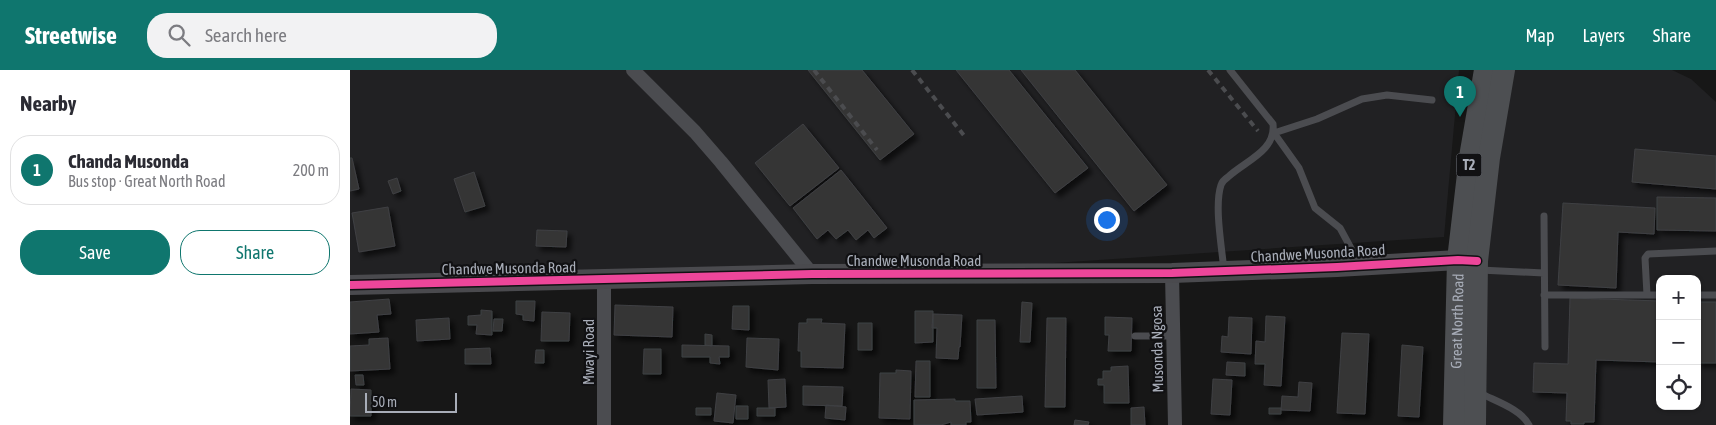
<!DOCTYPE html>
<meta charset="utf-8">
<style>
body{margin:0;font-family:"Asap Condensed",sans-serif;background:#f2f2f3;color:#2b2b33}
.controls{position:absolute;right:15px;bottom:15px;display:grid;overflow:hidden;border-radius:10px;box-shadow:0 1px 4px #0004}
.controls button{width:45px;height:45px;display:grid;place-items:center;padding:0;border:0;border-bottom:1px solid #e1e1e2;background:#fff;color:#2b2b33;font:25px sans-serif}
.scale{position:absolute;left:15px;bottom:12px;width:92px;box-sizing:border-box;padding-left:5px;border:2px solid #a8adb8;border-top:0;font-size:14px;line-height:18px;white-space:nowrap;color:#a8adb8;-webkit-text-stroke:4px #111113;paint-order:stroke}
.you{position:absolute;left:756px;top:149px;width:18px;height:18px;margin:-12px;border:4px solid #fff;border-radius:50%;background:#1a73e8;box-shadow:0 0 0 8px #1a73e833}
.badge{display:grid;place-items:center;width:32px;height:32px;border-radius:50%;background:#0f766e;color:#fff;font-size:16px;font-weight:700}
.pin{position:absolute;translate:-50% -41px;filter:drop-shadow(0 1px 2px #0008)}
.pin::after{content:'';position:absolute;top:26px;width:18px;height:15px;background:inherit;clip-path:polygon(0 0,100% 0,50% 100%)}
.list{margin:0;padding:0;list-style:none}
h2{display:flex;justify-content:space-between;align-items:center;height:65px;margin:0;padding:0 20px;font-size:21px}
h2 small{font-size:16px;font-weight:400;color:#7c7c81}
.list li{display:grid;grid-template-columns:32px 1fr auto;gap:15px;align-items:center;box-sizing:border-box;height:70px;margin:0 10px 10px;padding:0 10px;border:1px solid #e1e1e2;border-radius:20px}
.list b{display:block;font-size:19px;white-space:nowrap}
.list p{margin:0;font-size:16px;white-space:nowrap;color:#7c7c81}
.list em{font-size:16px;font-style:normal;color:#7c7c81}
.actions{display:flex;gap:10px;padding:15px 20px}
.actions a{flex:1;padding:11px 0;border:1px solid #0f766e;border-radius:20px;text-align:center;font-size:18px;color:#0f766e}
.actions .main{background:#0f766e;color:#fff}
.icon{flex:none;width:28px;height:28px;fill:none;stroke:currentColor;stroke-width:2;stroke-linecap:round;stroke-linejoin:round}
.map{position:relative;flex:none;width:1366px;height:355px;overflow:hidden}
header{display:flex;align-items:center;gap:30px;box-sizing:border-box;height:70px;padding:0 25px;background:#0f766e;color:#fff}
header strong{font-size:24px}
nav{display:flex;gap:28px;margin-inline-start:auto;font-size:18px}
.search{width:350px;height:45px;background:#f2f2f3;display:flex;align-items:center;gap:12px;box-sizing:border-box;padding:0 18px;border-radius:20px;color:#7c7c81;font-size:19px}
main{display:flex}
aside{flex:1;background:#fff}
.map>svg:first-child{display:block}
</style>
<header>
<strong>Streetwise</strong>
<div class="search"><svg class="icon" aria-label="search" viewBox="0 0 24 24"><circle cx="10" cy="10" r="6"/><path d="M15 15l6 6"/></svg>Search here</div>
<nav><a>Map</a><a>Layers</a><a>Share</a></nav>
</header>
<main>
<aside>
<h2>Nearby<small></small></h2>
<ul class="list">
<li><span class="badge">1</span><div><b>Chanda Musonda</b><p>Bus stop · Great North Road</p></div><em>200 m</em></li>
</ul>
<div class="actions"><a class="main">Save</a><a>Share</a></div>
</aside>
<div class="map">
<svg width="1366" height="355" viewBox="0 0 1366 355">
<defs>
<filter id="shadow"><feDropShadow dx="4.5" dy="4.5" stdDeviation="2.5" flood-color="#0009"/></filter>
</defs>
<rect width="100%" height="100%" fill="#171717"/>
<path fill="#212123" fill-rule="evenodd" d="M0 0H1109L1094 167 465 209 0 220Z
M1162 0H1322L1341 9 1366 32V355H1136L1137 179ZM1310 209H1347V336H1310Z"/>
<path fill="#353536" stroke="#3f4043" filter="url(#shadow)" d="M458 0H512L564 64 530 90Z
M606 0H659L738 98 705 123Z
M671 0H725L817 115 784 141Z
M453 54 489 98 440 136 405 93Z
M1285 79 1366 86V119L1282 112Z
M0 88H2L9 119 0 121Z
M491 100 537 158 524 168 518 160 506 170 498 160 486 169 478 160 467 169 443 138Z
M124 102 135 136 115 142 104 109Z
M47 108 51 121 43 124 38 111Z
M1307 127 1366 128V161L1307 160Z
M1213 133 1305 138 1304 164 1268 162 1266 218 1208 215Z
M38 137 45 176 9 182 2 143Z
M187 160 217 161 216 177 186 176Z
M1220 228 1310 231V292L1246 290 1244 352H1234V354H1221V351H1216L1217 323 1183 322 1184 293 1218 294Z
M39 229 41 244 27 245 29 262 0 264V232Z
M166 231H185L184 251 173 250V245L166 244Z
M672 232 682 233 680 272H670Z
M1347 232H1366V293H1347Z
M265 235 323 237 322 267 264 265Z
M383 236H399V260L382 259Z
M131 240 142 241V265L126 264 127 255H118V246L131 245Z
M565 241H583V272L565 273Z
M192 242 220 243 219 271H191Z
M583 244 612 245 610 277H609L608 289 586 288 587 258H582Z
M916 246 935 247 931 316 914 315 915 294H905L906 271 915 272Z
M755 247 782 248 781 281H758L759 265H755Z
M879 247 902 248 901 284 871 282 872 266 878 267Z
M99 248 100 269 67 271 66 250Z
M697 248H716L715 337H695Z
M144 249H153L152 261H143Z
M457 249H472L471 253 495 254 493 298 451 297V281H448L449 253H457Z
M627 250H645L646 318H627Z
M508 253H522V280H508Z
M992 263 1019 264 1015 344 987 343Z
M355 264 362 265V276L355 275Z
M38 268 40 299 0 301V276L19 275V269Z
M397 268 429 269 428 300 396 297Z
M332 275 379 276V287H369L370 294 360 293V287H332Z
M1052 275 1073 277 1069 347 1048 346Z
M140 278 141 294H115V279Z
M294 279H311V304H293Z
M186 280H194V293H185Z
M566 291H580V327H565Z
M877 292 895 293V306L876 305Z
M778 296 779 333H754V315H748V309H753V301H761V297Z
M546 300 561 301 560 349 529 348 530 303H546Z
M5 305H13L14 315H6Z
M435 309 436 337 419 338 418 310Z
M863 309 882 310 880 345 861 344Z
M949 312 962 313 960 341 931 340 932 326 948 327Z
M453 316 493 317 492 336 453 335Z
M1 319 21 320V346H0Z
M367 323 386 325 383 353 364 351Z
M672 326 673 342 627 345 625 329Z
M605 329V331H620L621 352H616V355H601V352L591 355H564V330Z
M476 335 496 337 495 350 475 348Z
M386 336H398V349H386Z
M794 337 795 355H781V338Z
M346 338H361V345H346Z
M407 338H425V346H407Z
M919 338H931V344H919Z
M725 350 739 352 738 355H724Z"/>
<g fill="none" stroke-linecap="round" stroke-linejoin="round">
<path stroke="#4b4c50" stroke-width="7" d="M1194 146 1195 277
M1009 193 990 158 965 138 949 98 924 63 967 49 1012 29 1037 25 1082 30
M1130 200 1194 203
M874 201C872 178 864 136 871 115 872 112 875 109 878 107 895 91 926 81 923 54L880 0
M1194 225H1310
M1297 225 1295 188 1298 184 1366 181
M1347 225H1366
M785 266H823
M1130 323C1145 331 1171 339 1179 355"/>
<path stroke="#4b4c50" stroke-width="14" d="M283 0 345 62 371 92 462 204
M822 203 825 355
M254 355V210"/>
<path stroke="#4a4a4e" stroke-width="20" d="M0 215 462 204 822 203 987 197 1108 190H1123"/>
<g stroke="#4d4f52" stroke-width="22">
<path id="s1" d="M1104 355 1108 190 1120 87 1135 0"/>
<path d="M1125 355 1127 191 1139 88 1154 0"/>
</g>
<path stroke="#4b4c4f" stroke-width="4" stroke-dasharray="6 5" stroke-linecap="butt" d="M464 0 527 80
M562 0 616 68
M858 0 908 61"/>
<defs>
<path id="cycleway" d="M0 215 462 204 822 203 987 197 1108 190 1127 191"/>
</defs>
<use href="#cycleway" stroke="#111113" stroke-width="11"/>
<use href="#cycleway" stroke="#ed469a" stroke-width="8"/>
</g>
<g text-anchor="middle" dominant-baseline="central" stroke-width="4.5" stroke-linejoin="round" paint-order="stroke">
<rect fill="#111113" stroke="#7b7e86" stroke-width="1" x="1106.5" y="83.5" width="25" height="23" rx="4"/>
<g font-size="14" font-weight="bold" fill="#a8adb8">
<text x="1119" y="95">T2</text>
</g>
<g font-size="15" fill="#a8adb8" stroke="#111113">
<text transform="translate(968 183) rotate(-3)">Chandwe Musonda Road</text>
<text x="564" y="190">Chandwe Musonda Road</text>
<text transform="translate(159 198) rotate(-1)">Chandwe Musonda Road</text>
<text stroke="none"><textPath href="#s1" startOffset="104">Great North Road</textPath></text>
<text transform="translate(807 279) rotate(-91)">Musonda Ngosa</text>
<text transform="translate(238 282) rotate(-90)">Mwayi Road</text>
</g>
</g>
</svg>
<div class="controls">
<button>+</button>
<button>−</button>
<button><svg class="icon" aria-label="locate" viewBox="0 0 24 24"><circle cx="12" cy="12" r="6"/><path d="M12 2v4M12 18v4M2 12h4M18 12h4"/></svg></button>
</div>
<div class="scale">50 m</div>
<div class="you"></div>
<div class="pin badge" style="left:1110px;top:47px">1</div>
</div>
</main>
